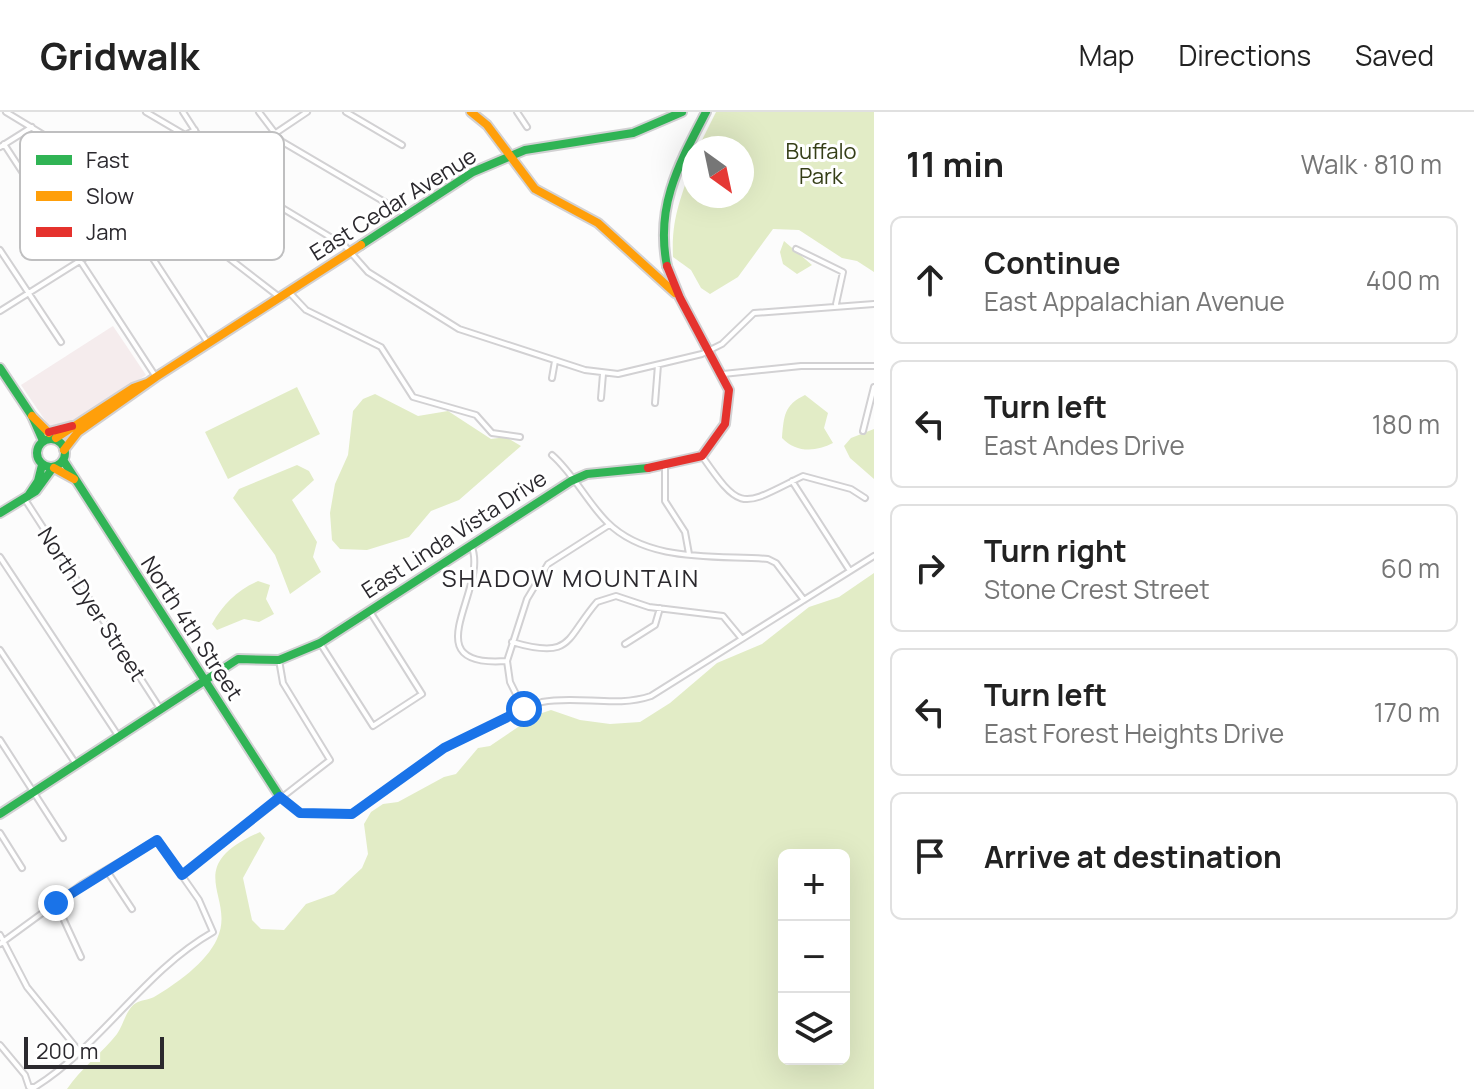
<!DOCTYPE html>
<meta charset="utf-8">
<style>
body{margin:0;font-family:Manrope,sans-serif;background:#f6f6f6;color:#222}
.controls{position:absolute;right:24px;bottom:24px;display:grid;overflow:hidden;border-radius:12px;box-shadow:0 8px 32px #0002}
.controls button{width:72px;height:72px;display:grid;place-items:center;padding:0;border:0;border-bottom:2px solid #e0e0e0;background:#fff;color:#222;font:40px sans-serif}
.compass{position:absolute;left:682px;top:24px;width:72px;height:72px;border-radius:50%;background:#fff;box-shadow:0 8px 32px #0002;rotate:147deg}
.scale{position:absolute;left:24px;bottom:20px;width:140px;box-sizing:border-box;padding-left:8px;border:4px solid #2b292e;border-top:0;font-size:22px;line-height:28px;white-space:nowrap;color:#2b292e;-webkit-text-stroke:6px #fff;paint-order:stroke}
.stop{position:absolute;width:24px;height:24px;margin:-18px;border:6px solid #1a73e8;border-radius:50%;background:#fff}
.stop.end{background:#1a73e8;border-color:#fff;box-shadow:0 2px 8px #0008}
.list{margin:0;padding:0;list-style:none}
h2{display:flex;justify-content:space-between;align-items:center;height:104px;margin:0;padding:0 32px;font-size:34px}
h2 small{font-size:26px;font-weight:400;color:#767676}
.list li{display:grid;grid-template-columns:52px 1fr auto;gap:24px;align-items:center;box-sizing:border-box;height:128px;margin:0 16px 16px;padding:0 16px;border:2px solid #e0e0e0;border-radius:12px}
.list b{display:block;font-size:30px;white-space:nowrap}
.list p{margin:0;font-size:26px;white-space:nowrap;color:#767676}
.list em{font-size:26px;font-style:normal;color:#767676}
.icon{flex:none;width:44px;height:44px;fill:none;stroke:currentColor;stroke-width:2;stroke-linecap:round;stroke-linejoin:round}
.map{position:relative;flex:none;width:874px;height:977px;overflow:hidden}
header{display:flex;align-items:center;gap:48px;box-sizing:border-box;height:112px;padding:0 40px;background:#fff;border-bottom:2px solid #e0e0e0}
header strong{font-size:38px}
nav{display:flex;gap:44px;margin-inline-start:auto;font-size:28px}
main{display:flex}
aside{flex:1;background:#fff}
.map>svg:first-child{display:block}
</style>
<header>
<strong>Gridwalk</strong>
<nav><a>Map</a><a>Directions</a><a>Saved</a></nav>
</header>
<main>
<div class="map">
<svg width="874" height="977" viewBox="0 0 874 977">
<rect width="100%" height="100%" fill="#fcfcfc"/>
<path fill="#f5eced" d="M113 214 146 263 93 298 63 313 49 314 21 273Z"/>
<path fill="#e2ecc6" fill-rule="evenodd" d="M716 0H874V160L857 149 842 146 799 118 773 117 738 165 710 182 701 176 691 158 673 145C671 102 683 84 694 44V84H742V36H698Z
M784 129 812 153 797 162 783 152 780 140Z
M297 275 320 322 228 367 205 320Z
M375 282 418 304 448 299 491 327 506 325 521 334 459 388 431 399 409 425 367 438 340 437 332 428 330 401 335 372 348 343 353 299 363 287Z
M805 283 828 301 824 316 833 331C816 340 796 341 782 326 784 304 784 293 805 283Z
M874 317V367L850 346 844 334 851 326Z
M297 353 309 359 314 368 292 388 317 430 313 445 321 460 290 482 275 443 233 386 239 377Z
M874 461V977H67C81 956 102 941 117 922 124 912 126 897 136 891 141 888 148 888 154 885 176 872 206 851 217 827 237 784 179 756 260 720L265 726 243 766 252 808 261 817 284 818 306 792 334 782 362 756 368 742 364 712 371 700 383 692 398 690 444 665 456 662 478 636 490 634 536 603 551 598 580 608 610 612 640 610 670 591 717 551 762 532 809 495 839 485ZM784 743H844V947H784Z
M258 469 270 473 266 487 274 502 259 510 244 507 217 518 212 512C223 492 237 478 258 469Z"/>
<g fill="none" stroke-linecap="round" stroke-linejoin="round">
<defs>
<path id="street" d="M6 0 164 96 278 184
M146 0 185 23 195 18
M183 0 221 59 345 134 368 160 459 217 585 258 618 262 702 242 722 232 754 201 874 192
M259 0 281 29 405 102
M346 0 402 33
M517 0 527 15
M4 32 156 265
M0 35 32 15
M133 116 208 231
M796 137 843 160 836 192
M0 138 61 230
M288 179 306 198 381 235 413 285 476 303 492 321 520 325
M0 199 164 96 307 0
M723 262 801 254H874
M552 266 555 249
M601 286 603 262
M655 291 658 253
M863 319 874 275
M552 343C573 361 587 390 607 410 648 451 715 443 768 447L776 451 804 488
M702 344C742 402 742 394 803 364L851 377 865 386
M665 354V389L685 420 689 442
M792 369 850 459
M24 386 161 598
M471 433C491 476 410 556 506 549
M0 445 119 625
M512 530C573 548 565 527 597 490L616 484 649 495 723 504 742 527
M320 531 373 614 422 582 369 498
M625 532 655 513 660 496
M0 538 76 652
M523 596 510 570 507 549 527 487 548 452 609 413
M0 628 63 726
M280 685 300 701 352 702 444 636 542 590C578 583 616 596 651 584L874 444
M0 721 22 756
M107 759 132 797
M182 763 330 648 283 571 279 548
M56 791 81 845
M0 823 27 875 79 939
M0 832 82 772 157 728 199 788 213 820C143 860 103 932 35 975H29L25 963 0 933"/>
<path id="fast" d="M361 133 473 60 525 38 633 21 682 0
M667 154C655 94 679 52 706 0
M0 256 32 304 43 329
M37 341a14 14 0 1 1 28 0a14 14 0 1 1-28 0Z
M63 348 280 685
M28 384 38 369 42 353
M0 401 36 379 52 357
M0 702 238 547 279 548 320 531 571 369 587 362 648 356"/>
<path id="slow" d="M471 0 487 13 535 77 598 111 675 181
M32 304 49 321
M56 326 133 276 147 271
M64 338 78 320 156 265 361 133
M54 356 74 367"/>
<path id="jam" d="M49 320 72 314
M648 356 702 344 725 312 729 278 680 186 667 154"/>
</defs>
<use href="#street" stroke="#d2d1d3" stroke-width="8"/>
<use href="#fast" stroke="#d2d1d3" stroke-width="12"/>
<use href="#slow" stroke="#d2d1d3" stroke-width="12"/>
<use href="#jam" stroke="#d2d1d3" stroke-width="12"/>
<use href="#street" stroke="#fff" stroke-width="4"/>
<use href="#fast" stroke="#30b455" stroke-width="8"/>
<use href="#slow" stroke="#ff9f0a" stroke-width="8"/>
<use href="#jam" stroke="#e5322d" stroke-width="8"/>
</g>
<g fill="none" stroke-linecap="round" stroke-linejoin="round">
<path stroke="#1a73e8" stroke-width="10" d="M56 791 157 728 182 763 280 685 300 701 352 702 444 636 524 597"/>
</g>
<g text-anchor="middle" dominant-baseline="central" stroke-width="6" stroke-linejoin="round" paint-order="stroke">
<g font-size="22" fill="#353e17" stroke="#fff">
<text x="821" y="39">Buffalo<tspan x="821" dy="25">Park</tspan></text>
</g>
<g font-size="22" fill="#2b292e" stroke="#fff">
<text transform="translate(393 92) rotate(-32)">East Cedar Avenue</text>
<text transform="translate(454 422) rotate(-33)">East Linda Vista Drive</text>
<text transform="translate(92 492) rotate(57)">North Dyer Street</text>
<text transform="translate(192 516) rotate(57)">North 4th Street</text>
</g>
<g font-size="24" letter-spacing="2" fill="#2b292e" stroke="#fff">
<text x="571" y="465">SHADOW MOUNTAIN</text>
</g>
</g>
<rect x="20" y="20" width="264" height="128" rx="12" fill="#fff" stroke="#bfbfc0" stroke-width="2"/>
<rect x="36" y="43" width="36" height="10" fill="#30b455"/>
<rect x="36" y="79" width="36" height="10" fill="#ff9f0a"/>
<rect x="36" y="115" width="36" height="10" fill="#e5322d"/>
<g font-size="22" fill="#2b292e">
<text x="86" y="56">Fast</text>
<text x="86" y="92">Slow</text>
<text x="86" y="128">Jam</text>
</g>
</svg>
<div class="controls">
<button>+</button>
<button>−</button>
<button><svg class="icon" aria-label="layers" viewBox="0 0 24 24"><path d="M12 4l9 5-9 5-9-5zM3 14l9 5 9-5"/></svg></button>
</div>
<svg class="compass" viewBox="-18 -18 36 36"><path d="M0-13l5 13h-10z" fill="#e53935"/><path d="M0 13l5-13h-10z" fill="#767676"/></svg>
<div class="scale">200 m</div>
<div class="stop" style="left:524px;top:597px"></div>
<div class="stop end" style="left:56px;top:791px"></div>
</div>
<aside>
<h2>11 min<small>Walk · 810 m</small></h2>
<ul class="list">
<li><svg class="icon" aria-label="ahead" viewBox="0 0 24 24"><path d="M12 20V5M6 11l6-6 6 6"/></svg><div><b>Continue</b><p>East Appalachian Avenue</p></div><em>400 m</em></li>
<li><svg class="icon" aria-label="left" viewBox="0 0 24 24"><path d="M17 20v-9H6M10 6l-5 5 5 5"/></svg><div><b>Turn left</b><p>East Andes Drive</p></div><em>180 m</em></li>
<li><svg class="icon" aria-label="right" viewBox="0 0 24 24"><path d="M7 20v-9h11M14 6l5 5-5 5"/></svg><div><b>Turn right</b><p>Stone Crest Street</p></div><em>60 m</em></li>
<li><svg class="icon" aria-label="left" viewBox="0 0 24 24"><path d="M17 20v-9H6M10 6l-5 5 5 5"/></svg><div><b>Turn left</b><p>East Forest Heights Drive</p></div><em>170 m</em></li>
<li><svg class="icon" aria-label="arrive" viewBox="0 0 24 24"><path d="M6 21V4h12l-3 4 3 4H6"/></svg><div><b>Arrive at destination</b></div></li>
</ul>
</aside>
</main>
